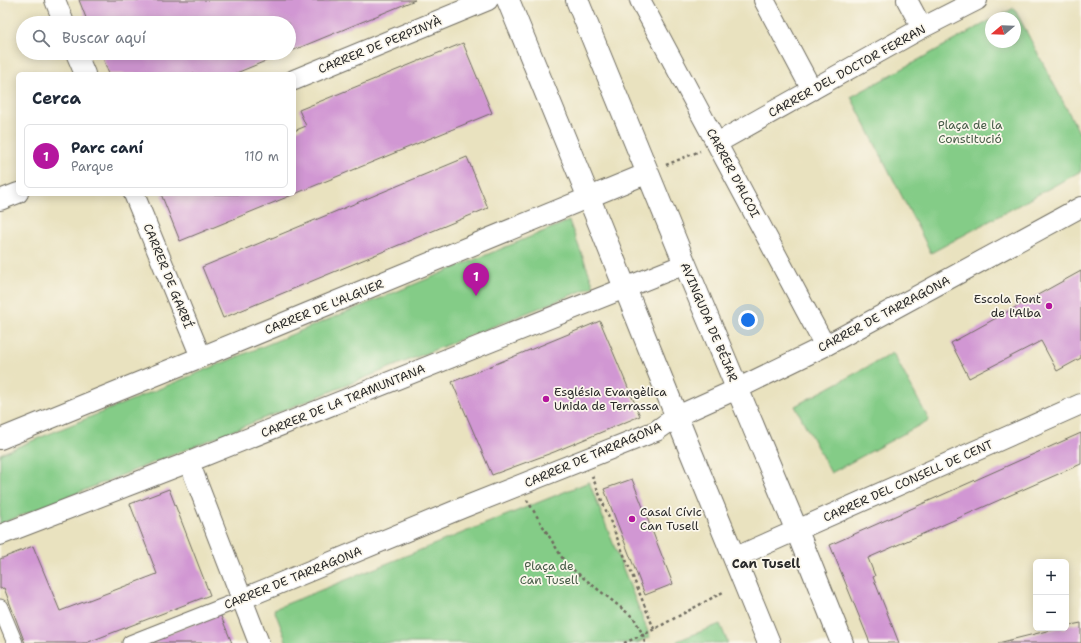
<!DOCTYPE html>
<html lang="es">
<meta charset="utf-8">
<style>
body{margin:0;font-family:"Shantell Sans",sans-serif;background:#f2f2f3;color:#1f2937}
.controls{position:absolute;right:12px;bottom:12px;display:grid;overflow:hidden;border-radius:6px;box-shadow:0 2px 10px #0003}
.controls button{width:36px;height:36px;display:grid;place-items:center;padding:0;border:0;border-bottom:1px solid #e0e1e3;background:#fff;color:#1f2937;font:20px sans-serif}
.compass{position:absolute;left:985px;top:12px;width:36px;height:36px;border-radius:50%;background:#fff;box-shadow:0 2px 10px #0003;rotate:251deg}
.you{position:absolute;left:748px;top:320px;width:14px;height:14px;margin:-10px;border:3px solid #fff;border-radius:50%;background:#1a73e8;box-shadow:0 0 0 6px #1a73e833}
.badge{display:grid;place-items:center;width:26px;height:26px;border-radius:50%;background:#b5179e;color:#fff;font-size:13px;font-weight:700}
.pin{position:absolute;translate:-50% -33px;filter:drop-shadow(0 1px 2px #0008)}
.pin::after{content:'';position:absolute;top:21px;width:14px;height:12px;background:inherit;clip-path:polygon(0 0,100% 0,50% 100%)}
.list{margin:0;padding:0;list-style:none}
h2{display:flex;justify-content:space-between;align-items:center;height:52px;margin:0;padding:0 16px;font-size:17px}
h2 small{font-size:13px;font-weight:400;color:#747a83}
.list li{display:grid;grid-template-columns:26px 1fr auto;gap:12px;align-items:center;box-sizing:border-box;height:64px;margin:0 8px 8px;padding:0 8px;border:1px solid #e0e1e3;border-radius:6px}
.list b{display:block;font-size:15px;white-space:nowrap}
.list p{margin:0;font-size:13px;white-space:nowrap;color:#747a83}
.list em{font-size:13px;font-style:normal;color:#747a83}
.icon{flex:none;width:22px;height:22px;fill:none;stroke:currentColor;stroke-width:2;stroke-linecap:round;stroke-linejoin:round}
.map{position:relative;flex:none;width:1081px;height:643px;overflow:hidden}
.search{position:absolute;background:#fff;box-shadow:0 2px 10px #0003;left:16px;top:16px;width:280px;height:44px;display:flex;align-items:center;gap:10px;box-sizing:border-box;padding:0 14px;border-radius:22px;color:#747a83;font-size:15px}
.panel{position:absolute;background:#fff;box-shadow:0 2px 10px #0003;left:16px;top:72px;width:280px;height:124px;border-radius:6px}
.map>svg:first-child{display:block}
</style>
<div class="map">
<svg width="1081" height="643" viewBox="0 0 1081 643">
<rect width="100%" height="100%" fill="#fbf7ec"/>
<filter id="ink" filterUnits="userSpaceOnUse"><feTurbulence type="fractalNoise" baseFrequency=".025" numOctaves="2"/><feDisplacementMap in="SourceGraphic" scale="8" xChannelSelector="R" yChannelSelector="G"/><feConvolveMatrix kernelMatrix="1 2 1 2 8 2 1 2 1" color-interpolation-filters="sRGB"/></filter>
<filter id="wash" filterUnits="userSpaceOnUse"><feTurbulence type="fractalNoise" baseFrequency=".012" numOctaves="4" result="noise"/><feDisplacementMap in="SourceGraphic" scale="16" xChannelSelector="R" yChannelSelector="G"/><feGaussianBlur stdDeviation="0.9" result="paint"/><feColorMatrix in="noise" values="0 0 0 0 0 0 0 0 0 0 0 0 0 0 0 0 0 1.4 0 .05"/><feComposite in="paint" operator="in"/></filter>
<g filter="url(#wash)">
<rect width="100%" height="100%" fill="#e9e2bf"/>
<path fill="#84cc87" stroke="#587c59" d="M1014 8 1081 136V171L931 253 851 97 991 20V42H1015V18H996Z
M569 221 594 286 0 524V454Z
M893 353 929 420 831 473 795 406Z
M589 482 650 637 637 643H287L274 609Z
M720 624 728 643H678L677 641Z"/>
<g id="blocks">
<path fill="#d197d3" d="M79 0H415L289 52V23H88Z
M463 43 492 113 180 241 161 194H294V131L306 126 299 110Z
M101 53H285L234 74H109Z
M467 157 488 208 223 318 202 267Z
M1081 271V358L1057 371 1041 341 969 378 951 343Z
M600 321 640 416 554 452 492 475 452 382Z
M1081 433V464L868 558 875 576 873 577 899 643H870L830 545Z
M632 479 673 584 645 595 604 489Z
M169 489 210 595 86 643H25L4 588 0 589V559L33 546 60 611 157 574 130 504Z
M220 614 232 643H145Z
M1081 623V643H998L1059 628H1066V626Z"/>
</g>
</g>
<g filter="url(#ink)">
<use href="#blocks" fill-opacity="0" stroke="#6e6b5f" stroke-width="1"/>
<g fill="none" stroke-linecap="round" stroke-linejoin="round">
<defs>
<path id="pedestrian" d="M0 607 15 643
M130 643 242 599"/>
<path id="minor" d="M55 0 64 23
M640 0 825 346
M764 0 812 90
M907 0 922 28
M76 53 85 74
M294 80 488 0
M717 143 922 28 977 0
M134 194 201 357
M0 200 18 193
M0 439 201 357 648 173
M189 462 259 643
M0 535 189 462 685 264
M734 558 1081 404
M242 599 462 508 656 431 677 416 737 389 825 346 1081 207"/>
<path id="secondary" d="M508 0 589 198 686 440 769 643
M577 0 685 264 797 531 842 643"/>
</defs>
<use href="#pedestrian" stroke="#6e6b5f" stroke-width="17"/>
<use href="#minor" stroke="#6e6b5f" stroke-width="22"/>
<use href="#secondary" stroke="#6e6b5f" stroke-width="24"/>
<path stroke="#6e6b5f" stroke-width="2.5" stroke-dasharray="3 3" stroke-linecap="butt" d="M666 165 700 151
M592 476 654 629
M527 500 566 564 634 618 643 635 645 643
M624 643 649 632 725 591"/>
<use href="#pedestrian" stroke="#fff" stroke-width="15"/>
<use href="#minor" stroke="#fff" stroke-width="20"/>
<use href="#secondary" stroke="#fff" stroke-width="22"/>
</g>
</g>
<g fill="#b5179e" stroke="#fbf7ec" stroke-width="1.5">
<circle cx="1049" cy="306" r="4"/>
<circle cx="546" cy="399" r="4"/>
<circle cx="632" cy="519" r="4"/>
</g>
<g text-anchor="middle" dominant-baseline="central" stroke-width="3.5" stroke-linejoin="round" paint-order="stroke">
<g font-size="12" fill="#2b2b2b" stroke="#fbf7ec">
<text transform="translate(380 45) rotate(-22)">CARRER DE PERPINYÀ</text>
<text transform="translate(847 71) rotate(-29)">CARRER DEL DOCTOR FERRAN</text>
<text transform="translate(733 173) rotate(62)">CARRER D'ALCOI</text>
<text transform="translate(168 276) rotate(68)">CARRER DE GARBÍ</text>
<text transform="translate(324 307) rotate(-22)">CARRER DE L'ALGUER</text>
<text transform="translate(884 314) rotate(-28)">CARRER DE TARRAGONA</text>
<text transform="translate(709 322) rotate(67)">AVINGUDA DE BÉJAR</text>
<text transform="translate(343 401) rotate(-22)">CARRER DE LA TRAMUNTANA</text>
<text transform="translate(593 455) rotate(-23)">CARRER DE TARRAGONA</text>
<text transform="translate(908 481) rotate(-24)">CARRER DEL CONSELL DE CENT</text>
<text transform="translate(293 578) rotate(-22)">CARRER DE TARRAGONA</text>
</g>
<g font-size="12" fill="#465b47" stroke="#fbf7ec">
<text x="970" y="125">Plaça de la<tspan x="970" dy="14">Constitució</tspan></text>
<text x="549" y="566">Plaça de<tspan x="549" dy="14">Can Tusell</tspan></text>
</g>
<g font-size="12" fill="#2b2b2b" stroke="#fbf7ec" text-anchor="start">
<text x="1041" y="299" text-anchor="end">Escola Font<tspan x="1041" dy="14">de l'Alba</tspan></text>
<text x="554" y="392">Església Evangèlica<tspan x="554" dy="14">Unida de Terrassa</tspan></text>
<text x="640" y="512">Casal Cívic<tspan x="640" dy="14">Can Tusell</tspan></text>
</g>
<g font-size="13" font-weight="bold" fill="#2b2b2b" stroke="#fbf7ec">
<text x="766" y="563">Can Tusell</text>
</g>
</g>
</svg>
<div class="controls">
<button>+</button>
<button>−</button>
</div>
<svg class="compass" viewBox="-18 -18 36 36"><path d="M0-13l5 13h-10z" fill="#e53935"/><path d="M0 13l5-13h-10z" fill="#747a83"/></svg>
<div class="you"></div>
<div class="pin badge" style="left:476px;top:296px">1</div>
<div class="search"><svg class="icon" aria-label="search" viewBox="0 0 24 24"><circle cx="10" cy="10" r="6"/><path d="M15 15l6 6"/></svg>Buscar aquí</div>
<section class="panel">
<h2>Cerca<small></small></h2>
<ul class="list">
<li><span class="badge">1</span><div><b>Parc caní</b><p>Parque</p></div><em>110 m</em></li>
</ul>
</section>
</div>
